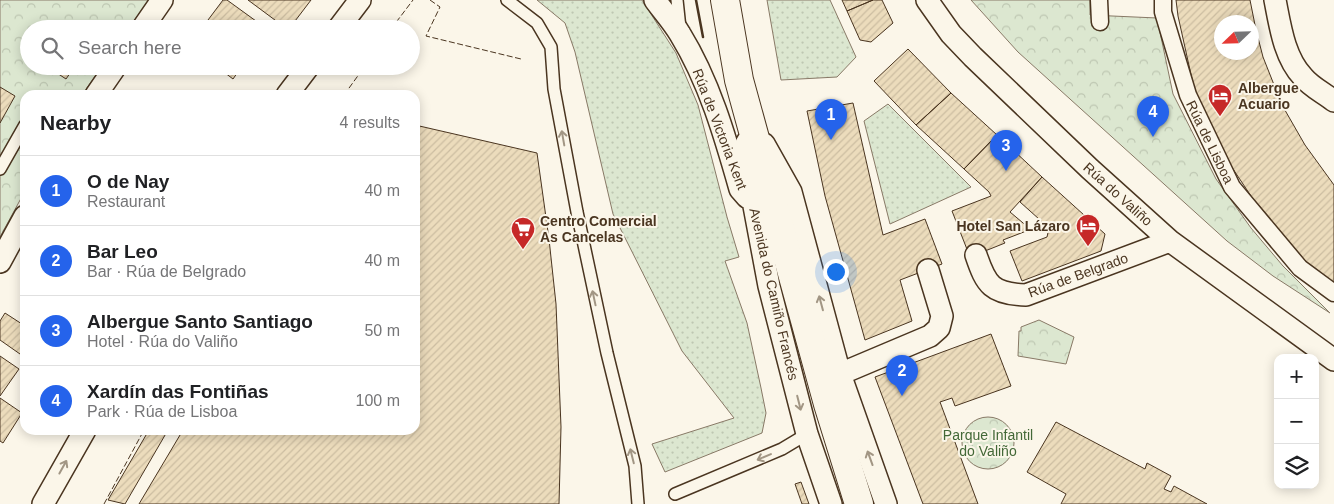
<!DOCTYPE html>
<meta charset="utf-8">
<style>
body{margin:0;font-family:Helvetica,sans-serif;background:#f2f2f2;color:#202124}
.controls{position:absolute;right:15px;bottom:15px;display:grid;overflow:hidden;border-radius:10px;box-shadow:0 2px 12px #0003}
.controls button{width:45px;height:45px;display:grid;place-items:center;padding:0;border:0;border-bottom:1px solid #e0e0e0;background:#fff;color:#202124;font:25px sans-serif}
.compass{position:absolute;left:1214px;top:15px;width:45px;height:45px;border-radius:50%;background:#fff;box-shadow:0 2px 12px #0003;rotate:247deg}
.you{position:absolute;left:835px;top:271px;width:18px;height:18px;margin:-12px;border:4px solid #fff;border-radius:50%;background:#1a73e8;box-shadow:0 0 0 8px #1a73e833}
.badge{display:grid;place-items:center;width:32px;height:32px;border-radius:50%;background:#2563eb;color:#fff;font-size:16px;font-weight:700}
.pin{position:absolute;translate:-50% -41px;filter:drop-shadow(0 1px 2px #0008)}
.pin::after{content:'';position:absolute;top:26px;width:18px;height:15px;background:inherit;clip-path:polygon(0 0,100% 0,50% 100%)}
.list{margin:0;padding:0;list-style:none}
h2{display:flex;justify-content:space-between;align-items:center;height:65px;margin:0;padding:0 20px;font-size:21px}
h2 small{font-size:16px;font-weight:400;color:#757577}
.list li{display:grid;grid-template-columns:32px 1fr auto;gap:15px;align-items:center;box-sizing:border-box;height:70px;padding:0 20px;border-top:1px solid #e0e0e0}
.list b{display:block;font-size:19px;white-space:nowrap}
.list p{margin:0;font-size:16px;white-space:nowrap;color:#757577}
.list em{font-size:16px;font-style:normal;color:#757577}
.icon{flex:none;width:28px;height:28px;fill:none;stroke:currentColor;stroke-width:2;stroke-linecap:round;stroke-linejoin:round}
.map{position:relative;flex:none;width:1334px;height:504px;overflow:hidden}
.search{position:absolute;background:#fff;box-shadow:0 2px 12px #0003;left:20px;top:20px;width:400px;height:55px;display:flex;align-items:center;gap:12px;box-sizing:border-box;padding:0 18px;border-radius:28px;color:#757577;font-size:19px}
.panel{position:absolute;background:#fff;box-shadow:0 2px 12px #0003;left:20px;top:90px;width:400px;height:345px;border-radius:15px}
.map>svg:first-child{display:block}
</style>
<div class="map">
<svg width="1334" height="504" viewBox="0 0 1334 504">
<defs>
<pattern id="grass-dots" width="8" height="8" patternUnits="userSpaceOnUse" patternTransform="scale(1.25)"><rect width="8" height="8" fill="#dce7d0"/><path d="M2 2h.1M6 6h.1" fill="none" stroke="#bec7b2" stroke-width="1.8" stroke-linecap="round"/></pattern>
<pattern id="park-crowns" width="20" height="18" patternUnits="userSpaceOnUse" patternTransform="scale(1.25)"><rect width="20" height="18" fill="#dce7d0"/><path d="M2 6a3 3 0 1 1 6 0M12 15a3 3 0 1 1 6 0" fill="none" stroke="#bec7b2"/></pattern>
<pattern id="building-hatch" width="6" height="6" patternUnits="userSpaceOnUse" patternTransform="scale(1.25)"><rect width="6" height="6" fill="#ecdcbc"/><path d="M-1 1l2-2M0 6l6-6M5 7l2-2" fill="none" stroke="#ccbda1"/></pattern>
</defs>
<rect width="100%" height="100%" fill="#fbf6e9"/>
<path fill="url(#grass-dots)" stroke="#887966" d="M537 0H642L676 53 698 105 727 217 739 257 725 261 747 323 761 388 766 413 762 433 665 472 652 444 734 418 682 351 613 214 575 52 565 23Z
M767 0H830L856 57 837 77 781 80Z
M888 104 971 187 890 224 864 121Z"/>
<path fill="url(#park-crowns)" stroke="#887966" d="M0 0H149L128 29H29V66H102L82 95H25V191L0 237Z
M971 0H1090V15L1157 18 1173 94 1216 179 1251 228 1283 266 1330 313 1273 276 1227 241 1018 52Z
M1039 320 1074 337 1066 364 1018 356 1019 331H1021V327Z
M962 443a26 26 0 1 1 52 0a26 26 0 1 1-52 0Z"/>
<path fill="url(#building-hatch)" stroke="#4a3520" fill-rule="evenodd" d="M223 0H227L267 29H212L205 24Z
M248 0H311L289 29H287Z
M842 0H873L847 11Z
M873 0H882L893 23 871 42 860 40 847 11Z
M1176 0H1250L1256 30 1263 57 1282 105 1305 145 1334 185V285L1318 273 1289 245 1265 217 1227 160 1208 122 1194 88 1178 16ZM1222 22H1252V52H1222Z
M908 49 951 93 916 125 874 81Z
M58 66H75L66 79 54 71Z
M216 66H242L233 79Z
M0 87 15 96 0 123Z
M951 93 997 135 964 169 916 125Z
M853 103 883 235 925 219 942 264 900 280 912 321 865 340 825 196 807 111Z
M415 125 537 153 549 239 556 304 561 427 559 504H139L183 430H415Z
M997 135 1042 177 1010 212 1029 228V230L1003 240 1005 243 970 257 952 211 991 196 989 192 964 169Z
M1042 177 1105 234 1101 251 1022 281 1010 251 1047 237 1049 228 1020 202Z
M5 313 25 326V347L20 354 0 340V321Z
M991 334 1011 386 955 406 952 398 940 402 978 504H923L875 377Z
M0 356 19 369 0 396Z
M0 398 22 413 3 443 0 441Z
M1056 422 1145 469 1147 463 1171 476 1164 489 1171 492 1174 486 1207 504H1061L1066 494 1027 472Z
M149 430H168L125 504 108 500Z
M801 482 809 504H802L795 484Z"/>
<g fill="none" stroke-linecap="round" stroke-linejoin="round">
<defs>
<path id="service" d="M507 0 537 23 551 47 554 89 577 212 607 353 635 466 638 504
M677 0 680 28
M0 169 25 125
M675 494 782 449 807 434"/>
<path id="pedestrian" d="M1099 0 1100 22
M1163 0V12L1188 95 1232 187 1300 268 1334 293"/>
<path id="minor" d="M655 0C663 11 673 22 680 34 709 81 725 136 740 189L747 197
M927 0 951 34 973 57 1090 169 1170 241 1334 360
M1275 0C1280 25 1284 57 1303 77 1311 87 1324 93 1334 101
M142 29 162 0
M338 29 360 0
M96 95 116 66
M287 95 309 66
M747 142 754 206 769 286 807 434 831 504
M764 144 791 192 840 374 886 504
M976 255C986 285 992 294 1026 295L1170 241
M0 262 25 216
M840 374 930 336 939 328 942 316 928 270
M43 504 85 430"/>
<path id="primary" d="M725 0 739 80 828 404 859 504"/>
</defs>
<use href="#service" stroke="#4a3520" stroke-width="14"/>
<use href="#pedestrian" stroke="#4a3520" stroke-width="19"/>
<use href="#minor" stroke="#4a3520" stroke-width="24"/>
<use href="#primary" stroke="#4a3520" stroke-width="30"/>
<use href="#service" stroke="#fbf6e9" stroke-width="11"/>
<use href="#pedestrian" stroke="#fbf6e9" stroke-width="16"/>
<use href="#minor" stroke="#fbf6e9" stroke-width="21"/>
<use href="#primary" stroke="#fbf6e9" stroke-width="28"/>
<path stroke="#4a3520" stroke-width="1" stroke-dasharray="6 2.5" stroke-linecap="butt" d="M430 0 440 7 426 36 521 59
M391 29 413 0
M344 95 365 66
M104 504 144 430"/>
<path stroke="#4a3520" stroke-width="2.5" d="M696 0 703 37"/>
</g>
<defs><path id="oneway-shaft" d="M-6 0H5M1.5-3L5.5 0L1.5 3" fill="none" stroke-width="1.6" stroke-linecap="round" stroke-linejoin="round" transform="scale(1.25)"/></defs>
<g stroke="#a29684">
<use href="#oneway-shaft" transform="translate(563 138) rotate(-100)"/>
<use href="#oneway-shaft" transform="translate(594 298) rotate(-102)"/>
<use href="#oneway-shaft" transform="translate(821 303) rotate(-105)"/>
<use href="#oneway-shaft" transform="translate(799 403) rotate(76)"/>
<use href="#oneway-shaft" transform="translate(632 456) rotate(-104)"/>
<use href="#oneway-shaft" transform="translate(764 457) rotate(157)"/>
<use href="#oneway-shaft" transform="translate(870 458) rotate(-110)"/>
<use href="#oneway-shaft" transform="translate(63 467) rotate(-61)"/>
</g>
<defs>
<symbol id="hotel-pin" viewBox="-11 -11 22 30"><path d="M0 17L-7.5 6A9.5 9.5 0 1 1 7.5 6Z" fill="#c62828" stroke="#fbf6e9"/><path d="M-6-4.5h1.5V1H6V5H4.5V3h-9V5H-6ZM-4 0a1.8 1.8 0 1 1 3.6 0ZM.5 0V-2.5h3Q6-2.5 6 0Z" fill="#fff"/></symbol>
<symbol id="supermarket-pin" viewBox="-11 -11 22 30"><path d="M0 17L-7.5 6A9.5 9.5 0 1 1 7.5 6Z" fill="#c62828" stroke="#fbf6e9"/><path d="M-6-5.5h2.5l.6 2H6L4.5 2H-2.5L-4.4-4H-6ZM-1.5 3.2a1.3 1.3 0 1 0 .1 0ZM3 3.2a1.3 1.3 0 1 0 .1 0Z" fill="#fff"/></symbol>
</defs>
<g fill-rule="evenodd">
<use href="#hotel-pin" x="1206" y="82" width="28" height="38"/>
<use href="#hotel-pin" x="1074" y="212" width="28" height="38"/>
<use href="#supermarket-pin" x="509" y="215" width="28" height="38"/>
</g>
<g text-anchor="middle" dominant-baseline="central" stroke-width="4" stroke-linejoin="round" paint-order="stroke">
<g font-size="14" font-weight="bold" fill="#4a3520" stroke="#fbf6e9" text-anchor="start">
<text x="1238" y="88">Albergue<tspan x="1238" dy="16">Acuario</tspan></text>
<text x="540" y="221">Centro Comercial<tspan x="540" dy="16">As Cancelas</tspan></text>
<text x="1070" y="226" text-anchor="end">Hotel San Lázaro</text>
</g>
<g font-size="14" fill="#4a3520" stroke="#fbf6e9">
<text transform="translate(720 129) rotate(69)">Rúa de Victoria Kent</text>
<text transform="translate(1210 142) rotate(64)">Rúa de Lisboa</text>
<text transform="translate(1118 194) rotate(42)">Rúa do Valiño</text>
<text transform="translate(1078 275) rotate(-20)">Rúa de Belgrado</text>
<text transform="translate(774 294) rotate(77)">Avenida do Camiño Francés</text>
</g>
<g font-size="14" fill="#436837" stroke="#fbf6e9">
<text x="988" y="435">Parque Infantil<tspan x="988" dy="16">do Valiño</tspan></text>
</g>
</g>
</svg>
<div class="controls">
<button>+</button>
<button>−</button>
<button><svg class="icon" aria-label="layers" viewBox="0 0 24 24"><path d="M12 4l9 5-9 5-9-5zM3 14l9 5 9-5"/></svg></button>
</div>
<svg class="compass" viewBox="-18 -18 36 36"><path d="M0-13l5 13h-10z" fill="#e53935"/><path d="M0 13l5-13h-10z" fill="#757577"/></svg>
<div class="you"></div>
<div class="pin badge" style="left:831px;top:140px">1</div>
<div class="pin badge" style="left:902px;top:396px">2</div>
<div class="pin badge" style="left:1006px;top:171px">3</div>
<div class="pin badge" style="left:1153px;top:137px">4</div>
<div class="search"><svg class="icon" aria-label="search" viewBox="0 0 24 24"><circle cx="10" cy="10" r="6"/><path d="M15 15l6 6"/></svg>Search here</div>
<section class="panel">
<h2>Nearby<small>4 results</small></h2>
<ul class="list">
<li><span class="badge">1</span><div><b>O de Nay</b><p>Restaurant</p></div><em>40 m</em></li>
<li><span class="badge">2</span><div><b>Bar Leo</b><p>Bar · Rúa de Belgrado</p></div><em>40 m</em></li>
<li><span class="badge">3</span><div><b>Albergue Santo Santiago</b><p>Hotel · Rúa do Valiño</p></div><em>50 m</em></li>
<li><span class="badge">4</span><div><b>Xardín das Fontiñas</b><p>Park · Rúa de Lisboa</p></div><em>100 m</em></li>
</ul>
</section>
</div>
